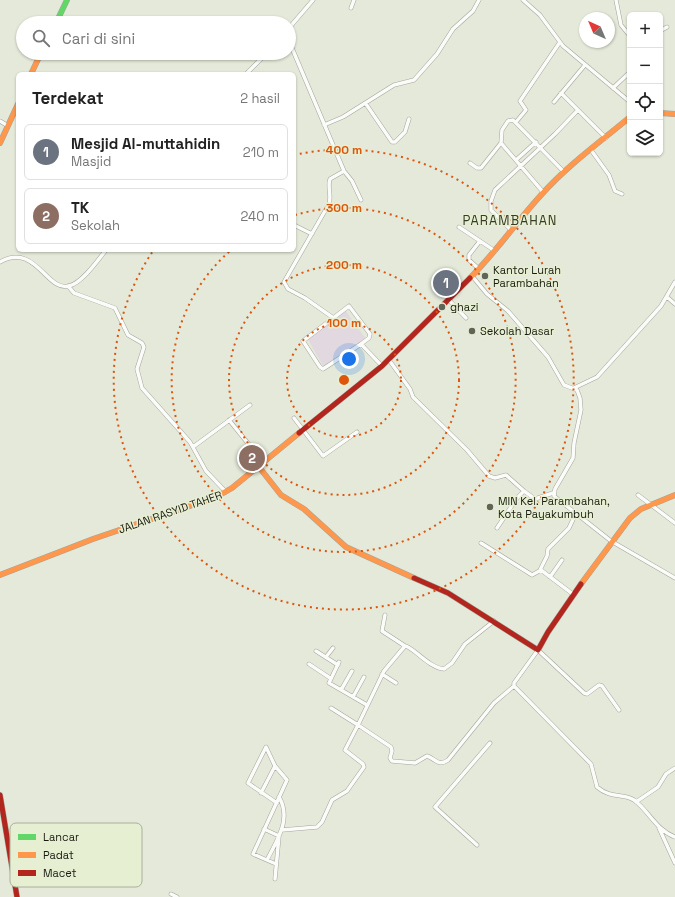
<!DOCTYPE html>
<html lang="id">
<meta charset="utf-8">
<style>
body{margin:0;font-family:"Space Grotesk",sans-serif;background:#f2f2f2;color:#222}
.controls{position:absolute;right:12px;top:12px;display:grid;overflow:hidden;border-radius:6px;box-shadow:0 1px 3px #0004}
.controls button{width:36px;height:36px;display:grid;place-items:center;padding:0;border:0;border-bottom:1px solid #e0e0e0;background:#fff;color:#222;font:20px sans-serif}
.compass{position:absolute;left:579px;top:12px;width:36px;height:36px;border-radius:50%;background:#fff;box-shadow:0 1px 3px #0004;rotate:316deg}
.you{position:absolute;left:349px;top:359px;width:14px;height:14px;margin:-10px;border:3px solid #fff;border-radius:50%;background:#1a73e8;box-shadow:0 0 0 6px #1a73e833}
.badge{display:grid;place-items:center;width:26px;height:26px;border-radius:50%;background:#616458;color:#fff;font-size:13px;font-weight:700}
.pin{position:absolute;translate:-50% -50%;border:2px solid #fff;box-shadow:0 1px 4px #0006}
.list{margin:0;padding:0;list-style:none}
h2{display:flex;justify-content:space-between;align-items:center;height:52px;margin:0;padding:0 16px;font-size:17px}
h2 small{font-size:13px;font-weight:400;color:#767676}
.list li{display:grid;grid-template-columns:26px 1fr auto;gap:12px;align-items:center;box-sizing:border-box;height:56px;margin:0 8px 8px;padding:0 8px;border:1px solid #e0e0e0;border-radius:6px}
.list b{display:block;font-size:15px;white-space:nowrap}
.list p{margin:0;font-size:13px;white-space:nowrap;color:#767676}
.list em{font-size:13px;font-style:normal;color:#767676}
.icon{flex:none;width:22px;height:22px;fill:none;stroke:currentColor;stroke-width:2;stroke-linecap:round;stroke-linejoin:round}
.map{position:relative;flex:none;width:675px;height:897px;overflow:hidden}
.search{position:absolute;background:#fff;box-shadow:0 1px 3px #0004;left:16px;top:16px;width:280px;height:44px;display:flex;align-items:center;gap:10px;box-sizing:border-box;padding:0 14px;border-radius:22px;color:#767676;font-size:15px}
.panel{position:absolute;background:#fff;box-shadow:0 1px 3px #0004;left:16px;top:72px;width:280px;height:180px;border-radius:6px}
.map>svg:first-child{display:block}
</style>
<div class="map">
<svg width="675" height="897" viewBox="0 0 675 897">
<rect width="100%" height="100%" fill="#e4e9d9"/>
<path fill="#e2d9e0" d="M345 310 366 339 323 366 307 338Z"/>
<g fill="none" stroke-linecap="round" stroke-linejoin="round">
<defs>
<path id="street" d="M523 0 540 15 563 46 630 102
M616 0 621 25 630 36
M351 8 354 0
M289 28 313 0
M660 31 667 27
M289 41 344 171 352 181 361 200
M246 74 267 53
M613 88 630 72
M561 93 606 138
M554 102 585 65
M366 104 392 142H395L405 132 409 119
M0 121 8 126
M516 122 526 110 520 101 560 42
M324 125 343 117 394 85 414 80 437 54 453 29 473 11 479 0
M501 143 502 130 508 121 513 120 564 172
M591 150 609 175 615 191 622 194
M516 160 536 142
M470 163 477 168H481L501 143 543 192
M294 225 312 234
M459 227 495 251
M510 229 491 210V201L495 190 555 134 578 110
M0 262C36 242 46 292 69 286 82 283 98 260 106 250
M479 269 469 260V255L480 241
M472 276 487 294 508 311 548 357 564 385 577 390 580 398 581 410 574 443 573 458 555 489 554 496 611 541 675 578
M68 286 74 293 115 308 128 335 142 343 144 347 137 369 142 388 190 442 206 471 226 492
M667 297 675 304
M449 300 466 318
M332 317 305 298 288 289 284 282 329 204C332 195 327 187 330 179L344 171
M361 344 323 369 320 367 303 341 349 306 370 334 369 338 361 344 382 366
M389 360 410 389 413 397 467 450 489 476 495 478 506 475 524 491
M574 388 597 377 661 306 675 282
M294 418 323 456 357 432
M229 420 264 463
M193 447 250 405
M638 495 675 523
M497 528 517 498 524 491 535 499 553 493
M481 543 532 575 541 570 574 595
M540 570 547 556 548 549 569 528 576 513
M550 577 562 560
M385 615 382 631 405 646
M494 621 465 644 452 663 444 669C429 668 412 646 405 646L384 671 358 725 391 747 392 751 390 758 392 761 415 763 427 756C436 759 438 767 448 760L494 703 514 686
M316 651 338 665
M326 657 333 648
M339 662 329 683 367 705
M309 664 330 678
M382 674 396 683
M341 690 352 671
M353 697 364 677
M619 710 602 686 599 685 587 694 584 693 538 650 514 683V686L518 690 591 764 597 787C611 799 623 793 634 800 649 811 656 830 675 837
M261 793 275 766
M636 802 658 787 666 774 675 768
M659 828 675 863
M264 829 279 836 275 879
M282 830 317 827 322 822 332 800 347 791 364 767 363 764 345 750 358 725 331 708
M477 845 435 807 490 743
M267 860C277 840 292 819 279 797
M276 864 253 854 287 780 275 766 266 747 248 783 277 803
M171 894 177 897"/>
<path id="fast" d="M56 23 67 0"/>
<path id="slow" d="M31 74 41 53
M660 113 675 114
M0 143 18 104
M470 278C496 252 517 221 542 194 568 165 600 142 630 117
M259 467 281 495 304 509 346 547 414 578
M0 575 93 539 216 497 232 488 299 433
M581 584 630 518 641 509 675 495"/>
<path id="jam" d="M299 433 382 366 470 278
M414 578 448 593 538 650 548 632 581 584
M0 795 17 897"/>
</defs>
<use href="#street" stroke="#a3a69b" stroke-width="4.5"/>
<use href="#fast" stroke="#a3a69b" stroke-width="6"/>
<use href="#slow" stroke="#a3a69b" stroke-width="6"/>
<use href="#jam" stroke="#a3a69b" stroke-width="6"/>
<use href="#street" stroke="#fbfcf9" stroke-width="3.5"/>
<use href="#fast" stroke="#63d668" stroke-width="5"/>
<use href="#slow" stroke="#ff974d" stroke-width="5"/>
<use href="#jam" stroke="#b3261e" stroke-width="5"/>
</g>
<g fill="none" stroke="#de560c" stroke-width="2" stroke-dasharray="2 4">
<circle cx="344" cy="380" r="57"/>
<circle cx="344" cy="380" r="115"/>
<path d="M295 215A172 172 0 1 1 231 250"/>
<path d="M294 155A230 230 0 1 1 153 251"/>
</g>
<g fill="#616458" stroke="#e7efd3" stroke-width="1.5">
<circle cx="485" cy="276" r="4"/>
<circle cx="442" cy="307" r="4"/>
<circle cx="472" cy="331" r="4"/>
<circle cx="490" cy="507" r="4"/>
</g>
<g text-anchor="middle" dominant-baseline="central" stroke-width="3" stroke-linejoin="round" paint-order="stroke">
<g font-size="11" fill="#1a1c12" stroke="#e7efd3" text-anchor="start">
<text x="493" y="270">Kantor Lurah<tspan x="493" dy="13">Parambahan</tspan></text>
<text x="450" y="307">ghazi</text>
<text x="480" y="331">Sekolah Dasar</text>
<text x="498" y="501">MIN Kel. Parambahan,<tspan x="498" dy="13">Kota Payakumbuh</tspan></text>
</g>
<g font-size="11" fill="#1a1c12" stroke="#e7efd3">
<text transform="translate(170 512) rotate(-19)">JALAN RASYID TAHER</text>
</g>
<g font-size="13" letter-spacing="1" fill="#363c26" stroke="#e7efd3">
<text x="510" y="220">PARAMBAHAN</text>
</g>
</g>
<rect x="10" y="823" width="132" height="64" rx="6" fill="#e7efd3" stroke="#aab099" stroke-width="1"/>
<rect x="18" y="834" width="18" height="6" fill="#63d668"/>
<rect x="18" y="852" width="18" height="6" fill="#ff974d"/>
<rect x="18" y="870" width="18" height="6" fill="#b3261e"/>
<g font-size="11" fill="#1a1c12">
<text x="43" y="841">Lancar</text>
<text x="43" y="859">Padat</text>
<text x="43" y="877">Macet</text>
</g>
<circle cx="344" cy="380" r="6" fill="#de560c" stroke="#e7efd3" stroke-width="2"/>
<g font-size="12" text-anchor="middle" font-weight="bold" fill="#de560c" stroke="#e7efd3" stroke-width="3" stroke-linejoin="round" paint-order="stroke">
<text x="344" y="154">400 m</text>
<text x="344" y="212">300 m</text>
<text x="344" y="269">200 m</text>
<text x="344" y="327">100 m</text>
</g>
</svg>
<div class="controls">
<button>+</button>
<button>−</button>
<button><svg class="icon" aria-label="locate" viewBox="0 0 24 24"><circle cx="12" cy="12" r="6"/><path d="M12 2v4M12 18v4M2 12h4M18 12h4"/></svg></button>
<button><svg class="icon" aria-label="layers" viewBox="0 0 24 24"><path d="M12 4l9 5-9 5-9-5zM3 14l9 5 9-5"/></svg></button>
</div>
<svg class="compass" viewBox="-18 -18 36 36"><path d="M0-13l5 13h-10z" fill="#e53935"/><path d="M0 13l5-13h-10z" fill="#767676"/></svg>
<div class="you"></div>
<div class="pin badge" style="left:446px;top:283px;background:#6b7280">1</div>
<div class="pin badge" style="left:252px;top:458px;background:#8d6e63">2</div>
<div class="search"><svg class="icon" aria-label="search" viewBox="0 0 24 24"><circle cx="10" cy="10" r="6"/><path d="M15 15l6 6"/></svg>Cari di sini</div>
<section class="panel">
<h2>Terdekat<small>2 hasil</small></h2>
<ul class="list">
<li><span class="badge" style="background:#6b7280">1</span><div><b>Mesjid Al-muttahidin</b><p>Masjid</p></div><em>210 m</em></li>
<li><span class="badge" style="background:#8d6e63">2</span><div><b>TK</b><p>Sekolah</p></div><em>240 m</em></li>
</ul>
</section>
</div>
